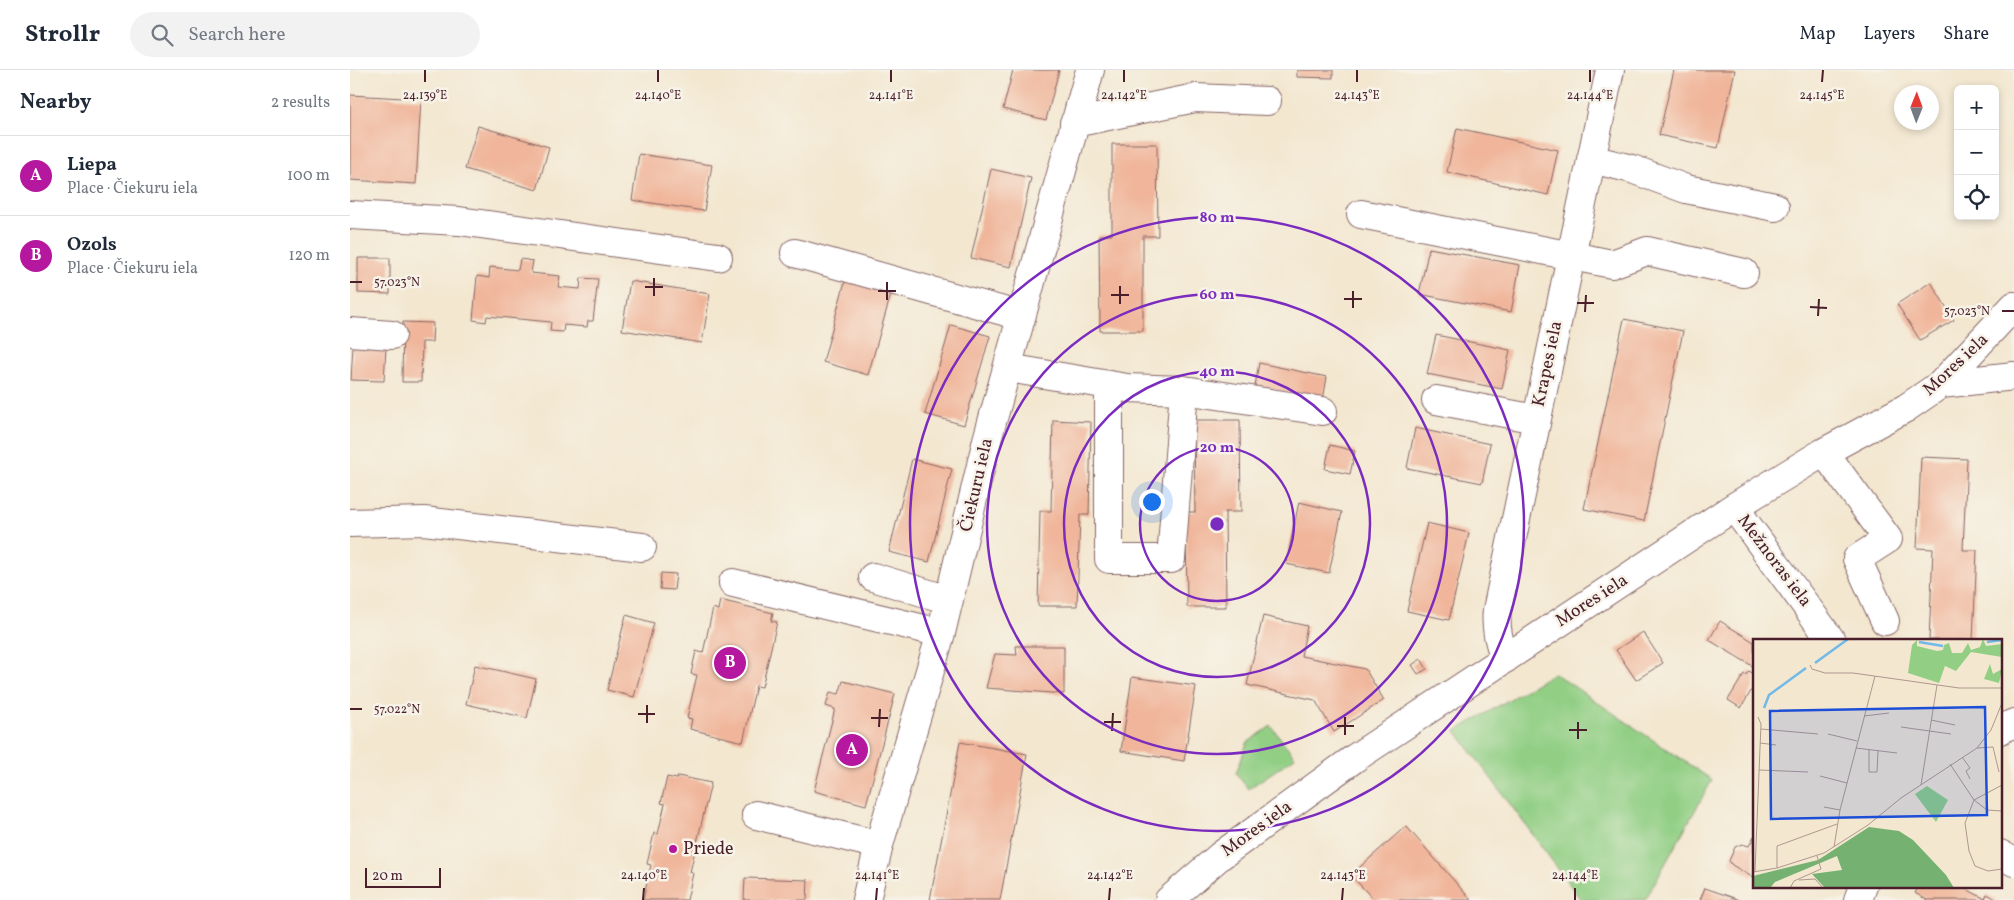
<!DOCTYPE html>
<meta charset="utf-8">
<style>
body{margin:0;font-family:Vollkorn,serif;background:#f2f2f3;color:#1f2937}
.controls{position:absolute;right:15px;top:15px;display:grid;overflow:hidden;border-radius:8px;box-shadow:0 2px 8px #0003}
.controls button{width:45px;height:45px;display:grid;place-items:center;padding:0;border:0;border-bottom:1px solid #e0e1e3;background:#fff;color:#1f2937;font:25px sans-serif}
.compass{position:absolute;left:1544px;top:15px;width:45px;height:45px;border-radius:50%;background:#fff;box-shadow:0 2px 8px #0003;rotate:1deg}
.scale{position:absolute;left:15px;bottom:12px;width:76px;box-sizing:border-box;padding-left:5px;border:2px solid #4a1f2b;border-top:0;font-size:14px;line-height:18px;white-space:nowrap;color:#4a1f2b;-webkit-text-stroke:4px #f7f3e8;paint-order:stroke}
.you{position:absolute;left:801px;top:431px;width:18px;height:18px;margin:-12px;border:4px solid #fff;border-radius:50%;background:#1a73e8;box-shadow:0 0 0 8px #1a73e833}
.badge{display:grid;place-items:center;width:32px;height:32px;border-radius:50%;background:#b5179e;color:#fff;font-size:16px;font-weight:700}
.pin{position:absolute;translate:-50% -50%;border:2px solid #fff;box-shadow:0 1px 5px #0006}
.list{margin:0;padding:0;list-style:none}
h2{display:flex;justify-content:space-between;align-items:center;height:65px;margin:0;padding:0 20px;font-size:21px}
h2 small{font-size:16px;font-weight:400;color:#747a83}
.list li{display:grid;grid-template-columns:32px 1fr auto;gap:15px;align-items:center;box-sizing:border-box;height:80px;padding:0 20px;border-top:1px solid #e0e1e3}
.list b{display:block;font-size:19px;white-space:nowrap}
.list p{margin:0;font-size:16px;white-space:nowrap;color:#747a83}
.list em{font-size:16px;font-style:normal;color:#747a83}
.icon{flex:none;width:28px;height:28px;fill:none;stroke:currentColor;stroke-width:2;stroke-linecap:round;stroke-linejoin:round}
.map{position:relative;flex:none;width:1664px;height:830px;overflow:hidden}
header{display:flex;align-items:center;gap:30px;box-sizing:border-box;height:70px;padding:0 25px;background:#fff;border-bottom:1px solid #e0e1e3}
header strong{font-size:24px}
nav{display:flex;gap:28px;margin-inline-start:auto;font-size:18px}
.search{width:350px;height:45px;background:#f2f2f3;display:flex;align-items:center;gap:12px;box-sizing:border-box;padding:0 18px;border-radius:28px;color:#747a83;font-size:19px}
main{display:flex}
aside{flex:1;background:#fff}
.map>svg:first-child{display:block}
</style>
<header>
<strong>Strollr</strong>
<div class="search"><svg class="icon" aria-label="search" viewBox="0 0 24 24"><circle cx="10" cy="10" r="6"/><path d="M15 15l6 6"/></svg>Search here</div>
<nav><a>Map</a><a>Layers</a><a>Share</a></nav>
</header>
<main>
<aside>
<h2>Nearby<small>2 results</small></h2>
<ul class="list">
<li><span class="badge">A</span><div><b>Liepa</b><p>Place · Čiekuru iela</p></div><em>100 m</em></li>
<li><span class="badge">B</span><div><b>Ozols</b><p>Place · Čiekuru iela</p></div><em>120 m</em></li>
</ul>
</aside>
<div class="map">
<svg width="1664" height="830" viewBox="0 0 1664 830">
<rect width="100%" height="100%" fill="#f7f3e8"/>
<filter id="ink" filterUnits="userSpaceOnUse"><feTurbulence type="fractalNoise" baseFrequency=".02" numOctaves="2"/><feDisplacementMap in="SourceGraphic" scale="10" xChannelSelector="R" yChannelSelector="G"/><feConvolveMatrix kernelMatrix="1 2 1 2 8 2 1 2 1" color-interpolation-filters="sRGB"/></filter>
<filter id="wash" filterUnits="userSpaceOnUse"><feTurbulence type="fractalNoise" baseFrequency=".0096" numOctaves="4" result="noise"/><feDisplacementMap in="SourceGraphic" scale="20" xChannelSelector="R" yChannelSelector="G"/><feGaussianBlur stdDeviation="1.12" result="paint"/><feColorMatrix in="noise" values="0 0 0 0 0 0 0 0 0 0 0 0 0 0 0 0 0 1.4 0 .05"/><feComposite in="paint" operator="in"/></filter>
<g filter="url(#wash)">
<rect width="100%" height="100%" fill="#f3e7d0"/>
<path fill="#92cf85" stroke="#6e7758" d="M1204 603 1362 710 1295 830H1231L1106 661Z
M921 656 945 687 898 719 886 703 897 673Z"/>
<g id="blocks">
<path fill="#f0b59a" d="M663 0H709L696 50 653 39Z
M947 0H983V8L947 7Z
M1324 0H1385L1368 78 1309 65Z
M0 25 71 29 66 114 0 110Z
M128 56 199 77 187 120 115 99Z
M1107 58 1208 80 1198 125 1097 102Z
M762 74H807L808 166H793V261H750L749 165H762Z
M289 84 362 95 354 141 282 130Z
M641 99 681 108 661 197 621 188Z
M1079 178 1170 195 1161 242 1069 224Z
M8 188H40V224L8 223Z
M170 189 183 191 181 203 210 206 208 217 230 219 231 208 248 209 243 251H238L237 257 214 255 213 262 200 261 201 252 137 246 136 252 123 250 127 206 139 208 140 197 168 200Z
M497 204 543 217 518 305 473 292Z
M280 211 360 224 352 273 272 260Z
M1581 212 1604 250 1570 270 1547 234Z
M1274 249 1333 261 1294 451 1234 439Z
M53 252 83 253 82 272H72L71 312H52Z
M601 255 640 266 614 355 575 344Z
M1086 265 1160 280 1152 319 1077 304Z
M3 276 36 278 34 311 1 310Z
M909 293 977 307 973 330 905 316Z
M703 350 741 352 739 445H730L727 536H688L690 441H701Z
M844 350H890L891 442H875L876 537H837L836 442H845Z
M1065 358 1140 374 1132 413 1057 398Z
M980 375 1005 381 1000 404 975 399Z
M1571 387 1617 389 1613 480H1627L1623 570H1579L1583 479 1567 478Z
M562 389 602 399 579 492 539 482Z
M949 432 992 442 979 503 936 494Z
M1077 453 1119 463 1099 550 1057 541Z
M311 503 326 504 324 520 310 519Z
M370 530 423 543 421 551 427 552 412 617 406 616 393 672 340 659 342 649 337 648 347 605 341 604 346 581 353 583 363 538 368 540Z
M276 545 304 553 284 627 257 620Z
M913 546 957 556 951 586 1015 599 1034 630 984 662 965 630 897 615Z
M1370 551 1404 572V597L1359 570Z
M1293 562 1313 593 1286 610 1266 580Z
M666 576H714V624L636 618 645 584 667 585Z
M1071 589 1077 599 1068 604 1062 595Z
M125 595 186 609 177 648 116 634Z
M1399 601 1404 604V616L1391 638 1378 630 1394 604 1396 605Z
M782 607 846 616 834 691 771 681Z
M493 611 545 624 516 735 464 721 485 639 476 636 480 622 489 624Z
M610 672 677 684 650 830H580Z
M328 706 361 713 340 802 343 803 337 830H293L301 795 297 794 304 763 308 764 315 734 311 733 317 707 327 709Z
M1056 756 1121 830H1024L1001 805Z
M1404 766V803L1402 807 1382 795 1379 791 1385 777 1392 774 1399 776Z
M395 808 458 810 457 830H394Z
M1569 816H1611L1635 829 1637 824 1648 830H1577L1565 823Z
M1355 818 1390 830H1350Z"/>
</g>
</g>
<g filter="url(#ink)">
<use href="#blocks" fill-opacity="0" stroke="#856565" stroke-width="1"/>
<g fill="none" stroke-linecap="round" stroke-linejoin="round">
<defs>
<path id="minor" d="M724 53 845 28 917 31
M1241 89 1282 99 1336 119 1425 137
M1011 144 1262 194 1297 181 1394 203
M0 145 109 151 368 187
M445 183 671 246
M0 262 42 265
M658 298 777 318 834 320 973 341
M1591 314 1664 306
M759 315V489H821L834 320
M1086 330 1186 349
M1474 382 1538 469 1507 489 1535 551
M1384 437 1481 570
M0 453 74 451 292 477
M523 507 599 530
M383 513 591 563
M1155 589C1149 572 1145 558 1147 540L1260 0
M1650 660 1664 653
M406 745 529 775
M1650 784 1664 792
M516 830 529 775 591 563 637 370 740 0
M819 830 870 786 1005 688 1384 437 1474 382 1556 338 1591 314 1664 236
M1508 830 1513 816"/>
</defs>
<use href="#minor" stroke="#856565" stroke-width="30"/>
<use href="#minor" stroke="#fff" stroke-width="28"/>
</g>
</g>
<path fill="none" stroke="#4a1f2b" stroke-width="2" d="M75 12V0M308 12V0M541 12V0M774 12V0M1007 12V0M1240 12V0M1472 12 1473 0M0 212H12M295 217H313M528 221H546M761 225H779M304 226V208M994 229H1012M537 230V212M1227 233H1244M770 234V216M1460 237 1477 238M1003 238V221M1652 241H1664M1235 242 1236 225M1468 246 1469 229M0 639H12M288 644H305M521 648H538M754 652H771M297 653V635M987 656H1004M529 657 530 639M1219 660H1237M762 661 763 643M995 665V647M1228 669V652M293 830 294 818M526 830 527 818M759 830 760 818M992 830 993 818M1225 830V818"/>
<g fill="none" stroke="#7b2cbf" stroke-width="2.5">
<circle cx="867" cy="454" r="77"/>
<circle cx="867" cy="454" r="153"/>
<circle cx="867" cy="454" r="230"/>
<circle cx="867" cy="454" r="307"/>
</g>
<circle fill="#b5179e" stroke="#f7f3e8" stroke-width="2" cx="323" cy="779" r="5"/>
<g text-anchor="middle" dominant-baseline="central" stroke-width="5" stroke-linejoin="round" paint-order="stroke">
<g font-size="18" fill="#4a1f2b" stroke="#f7f3e8">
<text transform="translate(1198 294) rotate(-78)">Krapes iela</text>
<text transform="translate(1606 295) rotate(-43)">Mores iela</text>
<text transform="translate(627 415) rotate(-77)">Čiekuru iela</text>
<text transform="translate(1424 491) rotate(53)">Mežnoras iela</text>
<text transform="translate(1242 531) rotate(-33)">Mores iela</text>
<text transform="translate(907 759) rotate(-36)">Mores iela</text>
</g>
<g font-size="18" fill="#4a1f2b" stroke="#f7f3e8" text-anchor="start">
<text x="333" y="779">Priede</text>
</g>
</g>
<g transform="translate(1403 569)">
<rect width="249" height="249" fill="#f3e7d0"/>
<path d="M230 0 233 7 249 5V18L218 13 203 32 192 27 186 44 155 34 159 6 164 1V7L184 12 190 11 191 6 196 4 199 14H209L215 4 218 11 227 8ZM237 25 240 35 249 30 246 44 231 40ZM174 147 195 161 183 183 162 155Z" fill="#92cf85"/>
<path d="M116 188 146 192 160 201 193 236 201 249H72L59 235 89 231 84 217 22 243 17 249H0V237L65 221Z" fill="#75b272"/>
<path fill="none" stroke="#70b9e8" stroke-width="2.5" d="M166 3 190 7M234 3 249 1M62 24 95 0M11 69 16 56 53 29"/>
<path fill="none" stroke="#af978e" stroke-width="1" d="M57 26 59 30 72 34H100L206 49H249M111 77 136 74M178 81 202 86M148 88 198 95M8 90 65 95M75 95 104 102M7 104 23 106M103 109 144 114M224 109 240 108 246 133M116 111V133H124L125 112M209 118 217 129 213 132 217 140M197 125 221 161 234 171 249 172M6 131 55 133M67 137 94 144M168 146 184 46M249 146 221 161 212 184 216 212 222 227 235 232 249 230M71 168 87 171M81 208 87 171 122 37M24 229V207L84 185M2 232 8 85 5 78M0 233 24 229 71 214 115 186 148 159 224 109 238 91 249 64M46 241 62 240 70 249M37 249 41 242 68 230 64 217"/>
<path fill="#1d4ed8" fill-opacity="0.15" stroke="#1d4ed8" stroke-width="2.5" d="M232 68 234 176 18 180 17 72Z"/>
<rect width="249" height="249" fill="none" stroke="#4a1f2b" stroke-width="2.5"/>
</g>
<g font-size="12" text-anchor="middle" fill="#4a1f2b" stroke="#f7f3e8" stroke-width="5" stroke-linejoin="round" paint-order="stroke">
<text x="75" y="29">24.139°E</text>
<text x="308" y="29">24.140°E</text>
<text x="541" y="29">24.141°E</text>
<text x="774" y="29">24.142°E</text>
<text x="1007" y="29">24.143°E</text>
<text x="1240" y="29">24.144°E</text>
<text x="1472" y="29">24.145°E</text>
<text x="47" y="216">57.023°N</text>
<text x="1617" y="245">57.023°N</text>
<text x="47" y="643">57.022°N</text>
<text x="294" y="809">24.140°E</text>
<text x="527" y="809">24.141°E</text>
<text x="760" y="809">24.142°E</text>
<text x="993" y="809">24.143°E</text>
<text x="1225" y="809">24.144°E</text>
</g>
<circle cx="867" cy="454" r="8" fill="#7b2cbf" stroke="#f7f3e8" stroke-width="2.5"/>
<g font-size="15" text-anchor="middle" font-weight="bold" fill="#7b2cbf" stroke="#f7f3e8" stroke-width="5" stroke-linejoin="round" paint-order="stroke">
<text x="867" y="152">80 m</text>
<text x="867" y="229">60 m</text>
<text x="867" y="306">40 m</text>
<text x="867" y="382">20 m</text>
</g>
</svg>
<div class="controls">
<button>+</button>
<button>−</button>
<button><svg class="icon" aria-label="locate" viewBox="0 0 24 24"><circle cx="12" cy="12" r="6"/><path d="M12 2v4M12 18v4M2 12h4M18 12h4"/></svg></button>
</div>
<svg class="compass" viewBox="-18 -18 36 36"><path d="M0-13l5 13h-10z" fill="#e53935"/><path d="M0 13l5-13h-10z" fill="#747a83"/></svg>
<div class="scale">20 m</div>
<div class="you"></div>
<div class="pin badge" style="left:502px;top:680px">A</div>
<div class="pin badge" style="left:380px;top:593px">B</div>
</div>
</main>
